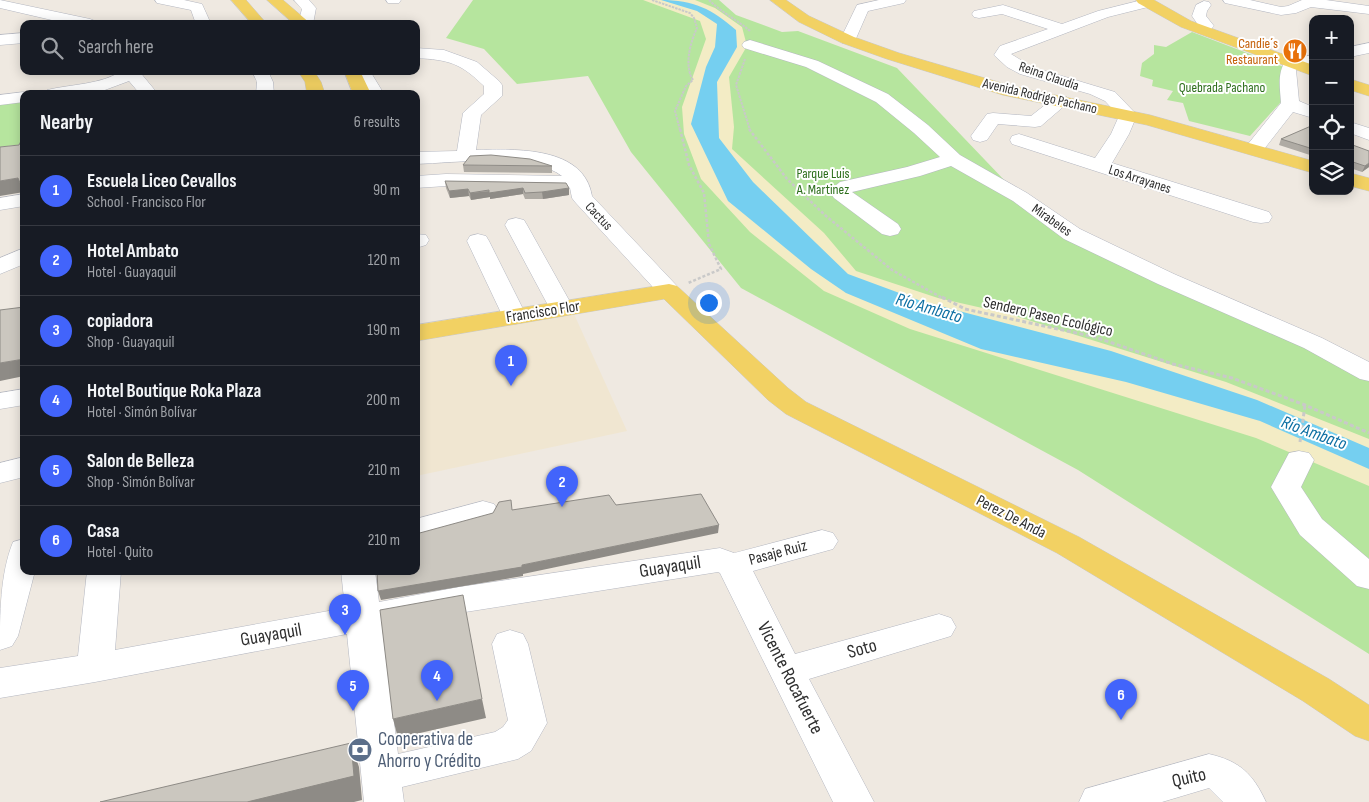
<!DOCTYPE html>
<meta charset="utf-8">
<style>
body{margin:0;font-family:"Sofia Sans Condensed",sans-serif;background:#20242c;color:#f1f3f6}
.controls{position:absolute;right:15px;top:15px;display:grid;overflow:hidden;border-radius:10px;box-shadow:0 2px 12px #0003}
.controls button{width:45px;height:45px;display:grid;place-items:center;padding:0;border:0;border-bottom:1px solid #363941;background:#171b24;color:#f1f3f6;font:25px sans-serif}
.you{position:absolute;left:708px;top:302px;width:18px;height:18px;margin:-12px;border:4px solid #fff;border-radius:50%;background:#1a73e8;box-shadow:0 0 0 8px #1a73e833}
.badge{display:grid;place-items:center;width:32px;height:32px;border-radius:50%;background:#4264fb;color:#fff;font-size:16px;font-weight:700}
.pin{position:absolute;translate:-50% -41px;filter:drop-shadow(0 1px 2px #0008)}
.pin::after{content:'';position:absolute;top:26px;width:18px;height:15px;background:inherit;clip-path:polygon(0 0,100% 0,50% 100%)}
.list{margin:0;padding:0;list-style:none}
h2{display:flex;justify-content:space-between;align-items:center;height:65px;margin:0;padding:0 20px;font-size:21px}
h2 small{font-size:16px;font-weight:400;color:#9ea1a6}
.list li{display:grid;grid-template-columns:32px 1fr auto;gap:15px;align-items:center;box-sizing:border-box;height:70px;padding:0 20px;border-top:1px solid #363941}
.list b{display:block;font-size:19px;white-space:nowrap}
.list p{margin:0;font-size:16px;white-space:nowrap;color:#9ea1a6}
.list em{font-size:16px;font-style:normal;color:#9ea1a6}
.icon{flex:none;width:28px;height:28px;fill:none;stroke:currentColor;stroke-width:2;stroke-linecap:round;stroke-linejoin:round}
.map{position:relative;flex:none;width:1369px;height:802px;overflow:hidden}
.search{position:absolute;background:#171b24;box-shadow:0 2px 12px #0003;left:20px;top:20px;width:400px;height:55px;display:flex;align-items:center;gap:12px;box-sizing:border-box;padding:0 18px;border-radius:10px;color:#9ea1a6;font-size:19px}
.panel{position:absolute;background:#171b24;box-shadow:0 2px 12px #0003;left:20px;top:90px;width:400px;height:485px;border-radius:10px}
.map>svg:first-child{display:block}
</style>
<div class="map">
<svg width="1369" height="802" viewBox="0 0 1369 802">
<rect width="100%" height="100%" fill="#efe9e1"/>
<path fill="#f0e6d1" d="M574 314 627 431 416 476V341Z"/>
<path fill="#b6e59e" d="M473 0H719L736 15 782 32 798 31 897 68 1052 230 1337 358 1369 375V654L1078 470 741 288 631 152 588 76 517 84 484 49 446 38Z
M1192 32 1284 67 1281 102 1250 136 1189 121 1183 103 1167 100 1173 91 1152 86 1153 80 1140 76 1142 63 1154 54V45L1166 47Z
M24 99V144L0 147V102Z"/>
<path fill="#f3ecc5" d="M643 0H695L715 8 742 27 747 46 729 77 734 127 732 149 824 233 856 271 938 298 1009 314 1226 382 1369 439V486L1256 438 910 329 824 291 750 232 701 179 684 134 682 107 706 39 700 21Z"/>
<path fill="#75cff0" d="M661 0C694 0 712 9 736 30L737 47 717 82 719 138 753 182 848 274 921 301 1111 351 1257 400 1369 448V469L1260 421 1126 382 981 349 846 293 811 269 728 201 691 124 706 67 715 47 717 24 697 11Z"/>
<g fill="none" stroke-linecap="round" stroke-linejoin="round">
<defs>
<path id="minor" d="M0 0 90 19 95 21 97 24H69L0 8Z
M155 0H184L202 4 211 24H196L191 10 157 3Z
M294 0H309L316 8 313 24H298L302 9Z
M386 0H401L399 3H388Z
M879 0H906L904 3 868 11 854 43H842L840 40 857 5Z
M1142 0H1152L1154 3 1152 6 1108 17 1011 54 1032 67 1115 92 1137 115 1129 134 1112 163 1269 212 1272 217 1269 222 1261 223 1253 222 1012 144 1010 140 1012 136 1019 134 1095 158 1111 134 1119 116 1105 101 1090 94 1020 74 1007 67 994 55 1000 46 1048 29 1002 14 979 18 974 17 972 14 974 11 1003 5 1062 24 1098 11Z
M1223 0H1250L1281 7 1288 6 1302 0H1326L1369 6V14L1311 7 1296 13 1281 15 1225 3Z
M1204 1 1209 2 1211 5 1207 11 1206 16 1214 26 1211 29H1201L1192 16 1196 5Z
M24 33V43L0 45V35Z
M750 40 818 61 888 94 928 125 960 155 1027 193 1080 229 1174 274 1322 338 1369 362V381L1360 379 1304 348 1158 284 1064 239 1013 201 951 166 920 176 852 192 898 224 901 229 898 234 890 236 882 234 834 198 831 194 835 186 840 182 907 167 940 157 914 133 876 102 806 67 744 48 742 45 744 42Z
M1369 43V53L1350 57V47Z
M416 48 444 50 477 62 499 81 502 85V96L481 115 476 150C516 149 584 146 592 196L677 286 681 291 677 296 669 298 661 296 575 202 572 198 570 188 446 186 416 188V176L446 174 562 176C530 152 456 163 416 164V152L457 151 463 113 484 94V86C460 63 450 60 416 58Z
M1313 55V65L1298 67 1296 70 1299 101 1313 107V118L1293 112 1261 153 1254 155 1247 153 1244 149 1281 103C1280 87 1277 73 1286 60Z
M122 71H139L158 94H140L129 81 94 94H44L47 90C72 84 100 85 122 71Z
M252 71H268L273 82 274 94H256L257 82Z
M354 71H370L384 94H366Z
M24 92 30 94H24V102L0 105V95Z
M1061 96 1067 97 1070 101 1041 126 1035 127 998 124 987 140 980 142 973 140 971 136 987 114 993 113 1031 116 1055 97Z
M1350 122 1369 128V140L1350 133Z
M24 194V206L0 210V198Z
M516 218 524 220 527 225 574 309 571 314 562 316 553 314 550 309 505 225 508 220Z
M416 234 426 235 429 240 426 245 416 248Z
M478 234 486 236 489 241 527 317 524 322 515 324 506 322 503 317 467 241 470 236Z
M24 248V264L0 274V258Z
M24 389V405L0 409V393Z
M1299 451 1309 453 1314 460 1301 487 1322 519 1369 559V589L1357 586 1300 535 1271 487 1289 453Z
M24 457V477L0 483V463Z
M483 501 494 504 499 512 494 520 416 541V519Z
M822 530 833 533 838 541 833 549 753 571 795 654 939 614 951 618 956 627 951 636 809 679 874 802H833L720 573 718 572 459 613 382 627 398 754 495 732 503 727 508 720 492 644 497 634 510 630 523 634 528 644 547 723 531 751 518 759 402 787 404 802H364L347 634 95 682 0 698V668L78 656 87 571H121L115 650 345 608 341 571H375L379 602 459 587 720 548 734 553Z
M24 539V571H35L18 636 12 646 0 650C0 614 0 574 13 542Z
M1209 754C1240 761 1253 774 1266 802H1223L1209 788 1162 802H1079L1085 789Z"/>
<path id="major" d="M231 0H246L267 24H252Z
M267 0H283L311 24H294Z
M770 0H786L809 16 854 37 899 53 1012 86 1150 115 1313 161V173L1147 125 1003 95 887 59 842 43 799 22Z
M1136 0H1154L1191 21 1313 65V76L1181 27 1138 3Z
M298 71H314L321 82 325 94H307L305 82Z
M344 71H360L371 94H353Z
M1350 79 1369 85V96L1350 90Z
M1350 173 1369 178V191L1350 186Z
M669 284 677 286 788 388 806 402 1079 537 1329 679 1369 705V741L1355 736 1303 701 1057 553 786 414 768 400 664 299 416 341V325Z"/>
</defs>
<use href="#minor" stroke="#b4b7c1" stroke-width="1"/>
<use href="#major" stroke="#c9c9c9" stroke-width="1"/>
<path stroke="#c9c9c9" stroke-width="2" stroke-dasharray="2.5 1" stroke-linecap="butt" d="M652 0 690 13 694 18 697 28C690 43 684 66 693 80L686 86 675 111 680 130
M709 0C722 13 736 19 750 31
M745 59 736 85 750 130"/>
<path stroke="#c9c9c9" stroke-width="2.5" stroke-dasharray="3 2" stroke-linecap="butt" d="M680 129 689 165 704 193 709 244 721 269 688 283
M749 129 787 179 826 216 892 270 944 299"/>
<path stroke="#c9c9c9" stroke-width="3" stroke-dasharray="4 2.5" stroke-linecap="butt" d="M942 297 965 309 1095 337 1173 364 1232 378 1305 405 1369 433
M1300 442 1305 405"/>
<use href="#minor" fill="#fff" fill-rule="evenodd"/>
<use href="#major" fill="#f2d163" fill-rule="evenodd"/>
</g>
<path fill="#afaba4" d="M1313 126V156L1279 145 1281 139Z
M1350 144 1369 167 1362 172 1350 168Z
M463 165 552 166V173L464 172Z
M445 181 566 183 569 195 543 199H525L523 194 490 199V197L471 200 469 196 450 198 446 188Z"/>
<path fill="#8e8b86" d="M1369 163V167L1362 172 1365 166Z
M18 178 24 192 0 196V181Z
M20 183H24V192Z
M523 188V194L490 199V197L471 200 470 193Z
M569 188V195L543 199 542 192Z
M468 189 469 196 450 198 449 191Z
M24 359V376L0 381V363Z
M719 525 718 533 523 574V576L381 600 378 591 522 565Z
M482 699 486 718 398 738 393 719Z
M351 743 359 767 362 800 354 802H247Z"/>
<path fill="#cbc7bf" stroke="#8e8b86" d="M1311 126H1313V149L1281 139Z
M24 140V183H20L18 178 0 181V147L19 145 21 141Z
M1350 144 1369 151V163L1365 166 1350 161Z
M491 155 530 159 552 166 463 165 470 156Z
M445 181 566 183 569 188 542 192 525 193 523 188 489 193V190L470 193 468 189 449 191Z
M24 307V359L0 363V310Z
M701 494 719 525 522 565V567L378 591 377 571H416V534L493 513 499 502 511 500 512 510 609 495 616 505Z
M463 595 482 699 393 719 380 610Z
M351 743 354 776 247 802H100Z"/>
<defs>
<symbol id="restaurant-disc" viewBox="-11 -11 22 22"><circle r="9.5" fill="#e8710a" stroke="#fff"/><path d="M-5-6h1v4h1v-4h1v4h1v-4h1v5L-1.5 .5V6h-2V.5L-5-1ZM5-6V6H3V1.5H1.5Q1.5-4 5-6Z" fill="#fff"/></symbol>
<symbol id="bank-disc" viewBox="-11 -11 22 22"><circle r="9.5" fill="#5c6f8a" stroke="#fff"/><path d="M-6-4H6V4H-6ZM0-2.3a2.3 2.3 0 1 0 0 4.6a2.3 2.3 0 1 0 0-4.6Z" fill="#fff"/></symbol>
</defs>
<g fill-rule="evenodd">
<use href="#restaurant-disc" x="1281" y="37" width="28" height="28"/>
<use href="#bank-disc" x="346" y="736" width="28" height="28"/>
</g>
<g text-anchor="middle" dominant-baseline="central" stroke-width="4" stroke-linejoin="round" paint-order="stroke">
<g font-size="14" fill="#c56008" stroke="#fff" text-anchor="end">
<text x="1278" y="43">Candie´s<tspan x="1278" dy="16">Restaurant</tspan></text>
</g>
<g font-size="14" fill="#2e2e2e" stroke="#fff">
<text transform="translate(1049 76) rotate(19)">Reina Claudia</text>
<text transform="translate(1040 96) rotate(13)">Avenida Rodrigo Pachano</text>
<text transform="translate(1140 179) rotate(18)">Los Arrayanes</text>
<text transform="translate(599 216) rotate(47)">Cactus</text>
<text transform="translate(1052 220) rotate(35)">Mirabeles</text>
</g>
<g font-size="14" fill="#2c6e1b" stroke="#fff">
<text x="1222" y="87">Quebrada Pachano</text>
<text x="823" y="173">Parque Luis<tspan x="823" dy="16">A. Martinez</tspan></text>
</g>
<g font-size="16" fill="#2e2e2e" stroke="#fff">
<text transform="translate(543 312) rotate(-9)">Francisco Flor</text>
<text transform="translate(1048 317) rotate(13)">Sendero Paseo Ecológico</text>
<text transform="translate(1011 517) rotate(27)">Perez De Anda</text>
<text transform="translate(778 553) rotate(-15)">Pasaje Ruiz</text>
</g>
<g font-size="18" font-style="italic" fill="#0d6fa3" stroke="#fff">
<text transform="translate(929 308) rotate(16)">Río Ambato</text>
<text transform="translate(1314 433) rotate(20)">Río Ambato</text>
</g>
<g font-size="19" fill="#2e2e2e" stroke="#fff">
<text transform="translate(670 567) rotate(-9)">Guayaquil</text>
<text transform="translate(271 635) rotate(-10)">Guayaquil</text>
<text transform="translate(862 649) rotate(-16)">Soto</text>
<text transform="translate(790 678) rotate(63)">Vicente Rocafuerte</text>
<text transform="translate(1189 778) rotate(-13)">Quito</text>
</g>
<g font-size="19" fill="#4e5e75" stroke="#fff" text-anchor="start">
<text x="378" y="739">Cooperativa de<tspan x="378" dy="22">Ahorro y Crédito</tspan></text>
</g>
</g>
</svg>
<div class="controls">
<button>+</button>
<button>−</button>
<button><svg class="icon" aria-label="locate" viewBox="0 0 24 24"><circle cx="12" cy="12" r="6"/><path d="M12 2v4M12 18v4M2 12h4M18 12h4"/></svg></button>
<button><svg class="icon" aria-label="layers" viewBox="0 0 24 24"><path d="M12 4l9 5-9 5-9-5zM3 14l9 5 9-5"/></svg></button>
</div>
<div class="you"></div>
<div class="pin badge" style="left:511px;top:386px">1</div>
<div class="pin badge" style="left:562px;top:507px">2</div>
<div class="pin badge" style="left:345px;top:635px">3</div>
<div class="pin badge" style="left:437px;top:701px">4</div>
<div class="pin badge" style="left:353px;top:711px">5</div>
<div class="pin badge" style="left:1121px;top:720px">6</div>
<div class="search"><svg class="icon" aria-label="search" viewBox="0 0 24 24"><circle cx="10" cy="10" r="6"/><path d="M15 15l6 6"/></svg>Search here</div>
<section class="panel">
<h2>Nearby<small>6 results</small></h2>
<ul class="list">
<li><span class="badge">1</span><div><b>Escuela Liceo Cevallos</b><p>School · Francisco Flor</p></div><em>90 m</em></li>
<li><span class="badge">2</span><div><b>Hotel Ambato</b><p>Hotel · Guayaquil</p></div><em>120 m</em></li>
<li><span class="badge">3</span><div><b>copiadora</b><p>Shop · Guayaquil</p></div><em>190 m</em></li>
<li><span class="badge">4</span><div><b>Hotel Boutique Roka Plaza</b><p>Hotel · Simón Bolívar</p></div><em>200 m</em></li>
<li><span class="badge">5</span><div><b>Salon de Belleza</b><p>Shop · Simón Bolívar</p></div><em>210 m</em></li>
<li><span class="badge">6</span><div><b>Casa</b><p>Hotel · Quito</p></div><em>210 m</em></li>
</ul>
</section>
</div>
